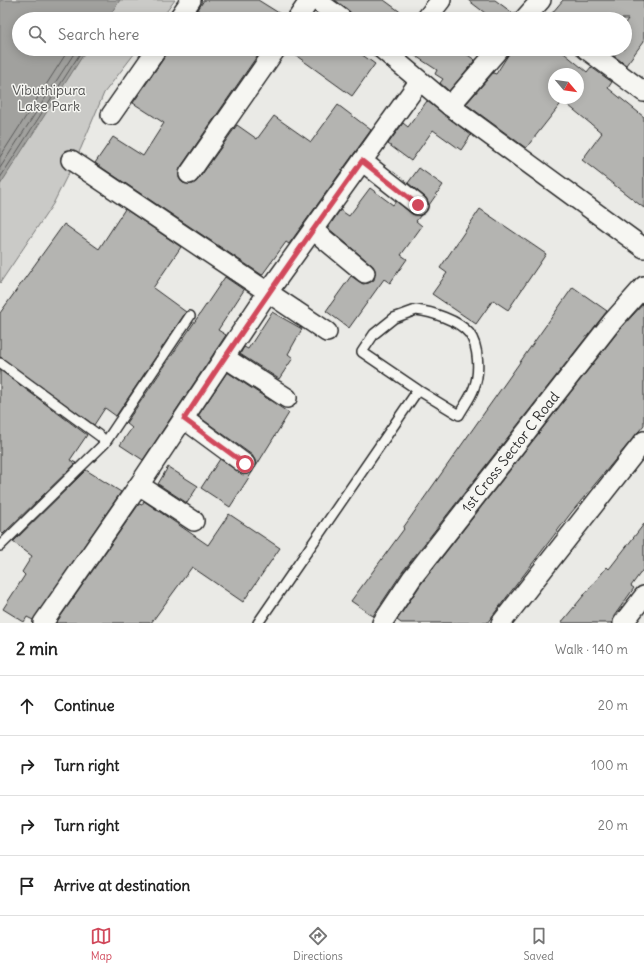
<!DOCTYPE html>
<meta charset="utf-8">
<style>
body{margin:0;font-family:Delius,sans-serif;background:#f2f2f2;color:#222}
.compass{position:absolute;left:548px;top:68px;width:36px;height:36px;border-radius:50%;background:#fff;box-shadow:0 2px 10px #0003;rotate:119deg}
.stop{position:absolute;width:12px;height:12px;margin:-9px;border:3px solid #d1495b;border-radius:50%;background:#fff}
.stop.end{background:#d1495b;border-color:#fff;box-shadow:0 1px 4px #0008}
.list{margin:0;padding:0;list-style:none}
h2{display:flex;justify-content:space-between;align-items:center;height:52px;margin:0;padding:0 16px;font-size:17px}
h2 small{font-size:13px;font-weight:400;color:#767676}
.list li{display:grid;grid-template-columns:26px 1fr auto;gap:12px;align-items:center;box-sizing:border-box;height:60px;padding:0 16px;border-top:1px solid #e0e0e0}
.list b{display:block;font-size:15px;white-space:nowrap}
.list em{font-size:13px;font-style:normal;color:#767676}
.icon{flex:none;width:22px;height:22px;fill:none;stroke:currentColor;stroke-width:2;stroke-linecap:round;stroke-linejoin:round}
.map{position:relative;flex:none;width:644px;height:623px;overflow:hidden}
.search{position:absolute;background:#fff;box-shadow:0 2px 10px #0003;left:12px;right:12px;top:12px;height:44px;display:flex;align-items:center;gap:10px;box-sizing:border-box;padding:0 14px;border-radius:22px;color:#767676;font-size:15px}
.sheet{height:292px;background:#fff}
nav{display:flex;justify-content:space-around;align-items:center;box-sizing:border-box;height:56px;border-top:1px solid #e0e0e0;background:#fff;font-size:11px;color:#767676}
nav a{display:grid;justify-items:center;gap:2px}
nav .on{color:#d1495b}
.map>svg:first-child{display:block}
</style>
<div class="map">
<svg width="644" height="623" viewBox="0 0 644 623">
<rect width="100%" height="100%" fill="#eaeae6"/>
<filter id="ink" filterUnits="userSpaceOnUse"><feTurbulence type="fractalNoise" baseFrequency=".025" numOctaves="2"/><feDisplacementMap in="SourceGraphic" scale="8" xChannelSelector="R" yChannelSelector="G"/><feConvolveMatrix kernelMatrix="1 2 1 2 8 2 1 2 1" color-interpolation-filters="sRGB"/></filter>
<g filter="url(#ink)">
<path fill="#cacac7" stroke="#7a7a79" d="M0 0H175L161 19H19V49H138L104 93 81 148 53 204 0 283Z"/>
<path fill="#a1a19e" stroke="#727270" d="M0 0H120L107 19H19V49H87L0 185Z"/>
<g fill="none" stroke-linecap="round" stroke-linejoin="round">
<path stroke="#5a5a59" stroke-width="1" d="M0 157 69 49
M0 168 77 49
M0 178 83 49"/>
</g>
<path fill="#b4b4b1" stroke="#2b2b2b" fill-rule="evenodd" d="M204 0H258L282 15 280 19H192Z
M335 0H384L410 19H356L348 10Z
M468 0H495L514 14 513 19H480L485 13Z
M563 0H644V41L626 65 605 49H625V23L628 19H547Z
M168 49H262L180 168 179 178 183 183 193 184 198 180 237 125 257 139 274 116 311 142 338 105 371 130 289 244 286 242 262 275 95 163 113 137 143 156 164 123 133 103 166 55Z
M287 49H354L375 64 352 96Z
M414 49H459L475 60 449 91 440 83 443 79 435 74 437 70 411 53Z
M512 49H559L587 72 591 67 612 82 608 88 644 117V208L582 160 602 133 563 101 526 148 466 104 493 73 496 74ZM554 74H578V98H554Z
M427 101 471 135 461 150 433 130 411 161 388 144 403 123 408 127Z
M419 168 443 185 429 205 425 197 408 183Z
M370 188 393 205 396 201 412 214 421 215 416 221 422 226 401 255 407 259 390 283 384 279 349 328 326 311 351 276 363 284 368 283 374 280 375 270 372 265 328 228 340 210 349 216Z
M125 209 181 247 153 288 186 312 116 416 105 408 94 425 0 357V313L64 224 99 249Z
M480 209 546 254 508 310 493 300 476 324 432 294 447 273 440 268Z
M225 277 244 290 218 330 226 335 143 460 120 445 132 428 126 423Z
M573 287 607 311 403 571 373 616 351 601 404 529 403 528Z
M644 303V425L571 513 487 623H401L397 620 421 584 620 329Z
M272 312 302 329 288 354 293 358 279 379 240 354 244 347 248 349Z
M0 370 87 435 70 460 76 463 3 534 0 532Z
M227 372 289 413 255 468V460L252 455 198 416Z
M220 459 243 475 253 471 230 507 201 488Z
M168 467 198 486 187 503 158 484Z
M86 470 121 492 33 620 27 617 24 622 3 609 25 575 22 572 32 556 13 542Z
M144 501 208 545 229 514 280 548 243 602 192 567 151 623H56L139 504 142 505Z
M644 524V568L631 586 634 588 614 616 612 623H561L607 567 609 569Z"/>
<g fill="none" stroke-linecap="round" stroke-linejoin="round">
<defs>
<path id="lane" d="M416 310C432 312 458 320 469 333 479 346 480 373 474 388 471 397 464 406 459 415L418 390 362 352 374 334 394 318Z
M0 363 101 437 105 443 0 546
M105 443 190 316
M258 623 418 390"/>
<g id="street">
<path d="M316 0 342 19"/>
<path d="M178 19 191 0"/>
<path d="M297 19 310 0"/>
<path d="M426 19 441 0"/>
<path d="M524 19 541 0"/>
<path d="M382 49 450 106 644 248"/>
<path d="M586 49 644 92"/>
<path d="M450 106 499 49"/>
<path d="M111 115 157 49"/>
<path d="M71 160 327 332"/>
<path d="M362 161 418 205"/>
<path d="M189 174 276 49"/>
<path d="M313 230 365 273"/>
<path d="M224 357 287 398"/>
<path d="M184 419 245 464"/>
<path d="M139 485 194 521"/>
<path d="M43 623 139 485 268 292 419 82"/>
<path id="s1" d="M382 623 412 578 612 322 644 286"/>
<path d="M501 623 644 441"/>
<path d="M623 623 644 596"/>
</g>
</defs>
<use href="#lane" stroke="#2b2b2b" stroke-width="12"/>
<use href="#street" stroke="#2b2b2b" stroke-width="22"/>
<use href="#lane" stroke="#f6f6f2" stroke-width="9"/>
<use href="#street" stroke="#f6f6f2" stroke-width="19"/>
</g>
</g>
<g fill="none" stroke-linecap="round" stroke-linejoin="round" filter="url(#ink)">
<path stroke="#d1495b" stroke-width="5" d="M245 464 184 419C241 332 301 246 362 161L418 205"/>
</g>
<g text-anchor="middle" dominant-baseline="central" stroke-width="3" stroke-linejoin="round" paint-order="stroke">
<g font-size="14" fill="#535352" stroke="#f6f6f2">
<text x="49" y="90">Vibuthipura<tspan x="49" dy="16">Lake Park</tspan></text>
</g>
<g font-size="14" fill="#2b2b2b" stroke="#f6f6f2">
<text stroke="none"><textPath href="#s1" startOffset="214">1st Cross Sector C Road</textPath></text>
</g>
</g>
</svg>
<svg class="compass" viewBox="-18 -18 36 36"><path d="M0-13l5 13h-10z" fill="#e53935"/><path d="M0 13l5-13h-10z" fill="#767676"/></svg>
<div class="stop" style="left:245px;top:464px"></div>
<div class="stop end" style="left:418px;top:205px"></div>
<div class="search"><svg class="icon" aria-label="search" viewBox="0 0 24 24"><circle cx="10" cy="10" r="6"/><path d="M15 15l6 6"/></svg>Search here</div>
</div>
<section class="sheet">
<h2>2 min<small>Walk · 140 m</small></h2>
<ul class="list">
<li><svg class="icon" aria-label="ahead" viewBox="0 0 24 24"><path d="M12 20V5M6 11l6-6 6 6"/></svg><div><b>Continue</b></div><em>20 m</em></li>
<li><svg class="icon" aria-label="right" viewBox="0 0 24 24"><path d="M7 20v-9h11M14 6l5 5-5 5"/></svg><div><b>Turn right</b></div><em>100 m</em></li>
<li><svg class="icon" aria-label="right" viewBox="0 0 24 24"><path d="M7 20v-9h11M14 6l5 5-5 5"/></svg><div><b>Turn right</b></div><em>20 m</em></li>
<li><svg class="icon" aria-label="arrive" viewBox="0 0 24 24"><path d="M6 21V4h12l-3 4 3 4H6"/></svg><div><b>Arrive at destination</b></div></li>
</ul>
</section>
<nav>
<a class="on"><svg class="icon" aria-label="map" viewBox="0 0 24 24"><path d="M3 6l6-2 6 2 6-2v14l-6 2-6-2-6 2zM9 4v14M15 6v14"/></svg>Map</a>
<a><svg class="icon" aria-label="directions" viewBox="0 0 24 24"><path d="M12 3l9 9-9 9-9-9zM9 14v-3h6M13 9l2 2-2 2"/></svg>Directions</a>
<a><svg class="icon" aria-label="saved" viewBox="0 0 24 24"><path d="M7 4h10v16l-5-4-5 4z"/></svg>Saved</a>
</nav>
